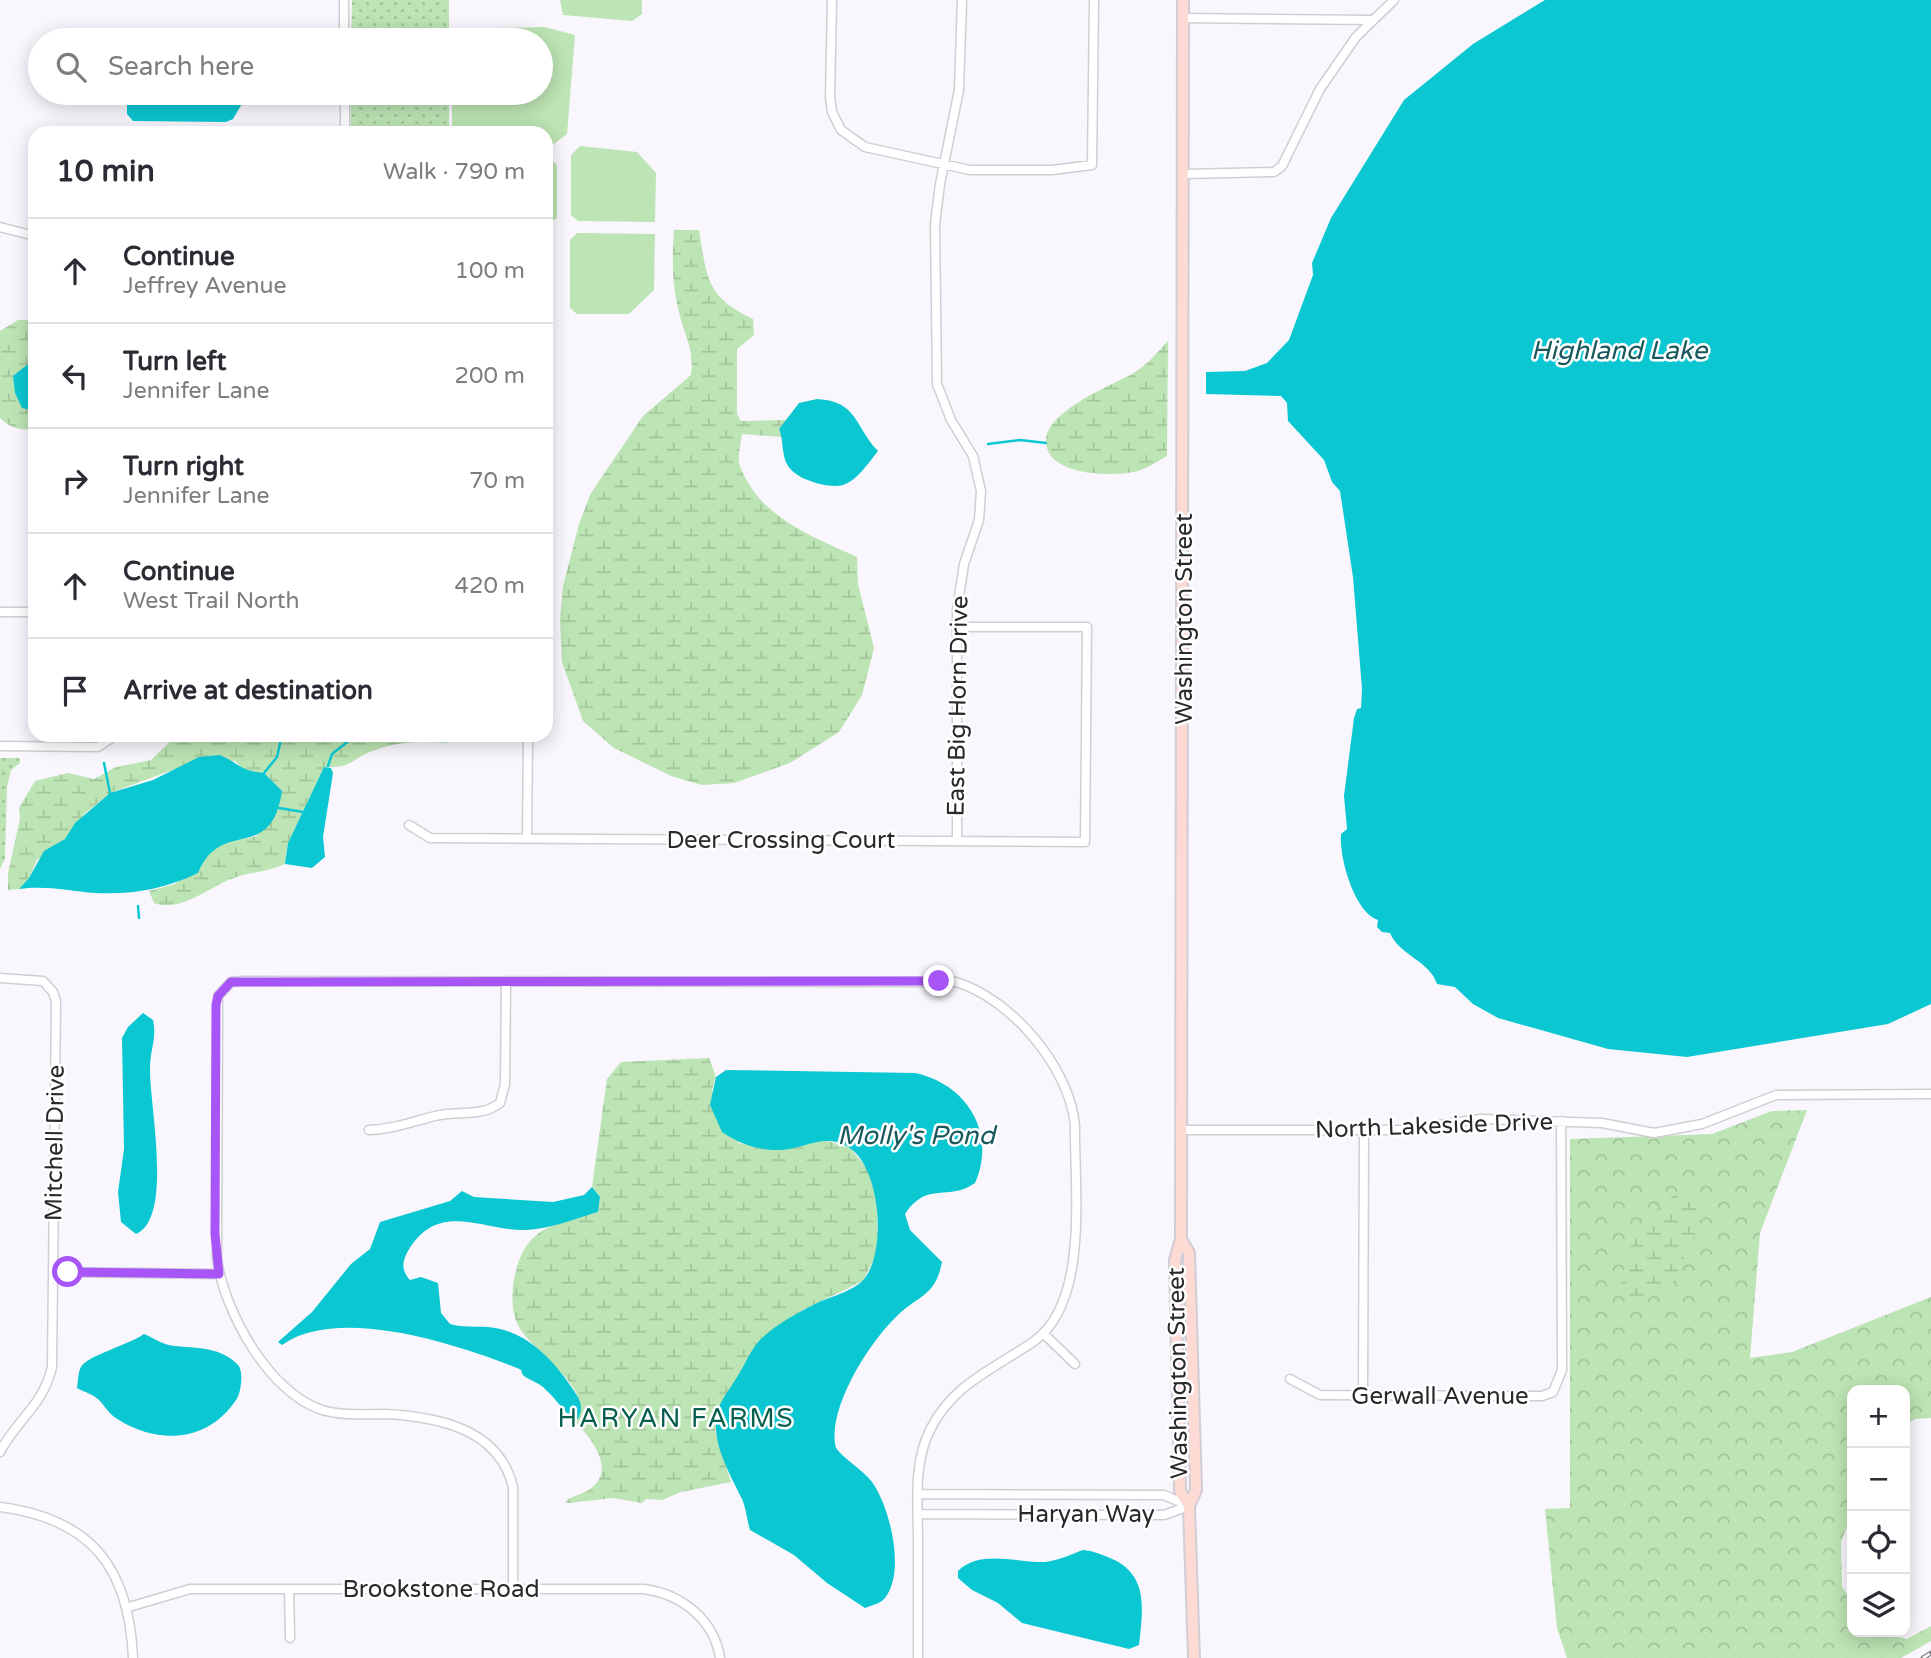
<!DOCTYPE html>
<meta charset="utf-8">
<style>
body{margin:0;font-family:"Varela Round",sans-serif;background:#f2f2f3;color:#2b2b33}
.controls{position:absolute;right:21px;bottom:21px;display:grid;overflow:hidden;border-radius:14px;box-shadow:0 4px 18px #0003}
.controls button{width:63px;height:63px;display:grid;place-items:center;padding:0;border:0;border-bottom:2px solid #e1e1e2;background:#fff;color:#2b2b33;font:35px sans-serif}
.stop{position:absolute;width:21px;height:21px;margin:-16px;border:5px solid #a855f7;border-radius:50%;background:#fff}
.stop.end{background:#a855f7;border-color:#fff;box-shadow:0 2px 7px #0008}
.list{margin:0;padding:0;list-style:none}
h2{display:flex;justify-content:space-between;align-items:center;height:91px;margin:0;padding:0 28px;font-size:30px}
h2 small{font-size:23px;font-weight:400;color:#7c7c81}
.list li{display:grid;grid-template-columns:46px 1fr auto;gap:21px;align-items:center;box-sizing:border-box;height:105px;padding:0 28px;border-top:2px solid #e1e1e2}
.list b{display:block;font-size:26px;white-space:nowrap}
.list p{margin:0;font-size:23px;white-space:nowrap;color:#7c7c81}
.list em{font-size:23px;font-style:normal;color:#7c7c81}
.icon{flex:none;width:38px;height:38px;fill:none;stroke:currentColor;stroke-width:2;stroke-linecap:round;stroke-linejoin:round}
.map{position:relative;flex:none;width:1931px;height:1658px;overflow:hidden}
.search{position:absolute;background:#fff;box-shadow:0 4px 18px #0003;left:28px;top:28px;width:525px;height:77px;display:flex;align-items:center;gap:18px;box-sizing:border-box;padding:0 24px;border-radius:38px;color:#7c7c81;font-size:26px}
.panel{position:absolute;background:#fff;box-shadow:0 4px 18px #0003;left:28px;top:126px;width:525px;height:616px;border-radius:21px}
.map>svg:first-child{display:block}
</style>
<div class="map">
<svg width="1931" height="1658" viewBox="0 0 1931 1658">
<defs>
<pattern id="forest-crowns" width="20" height="18" patternUnits="userSpaceOnUse" patternTransform="scale(1.75)"><rect width="20" height="18" fill="#bde4b4"/><path d="M2 6a3 3 0 1 1 6 0M12 15a3 3 0 1 1 6 0" fill="none" stroke="#a2c49b"/></pattern>
<pattern id="wetland-marsh" width="20" height="14" patternUnits="userSpaceOnUse" patternTransform="scale(1.75)"><rect width="20" height="14" fill="#bde4b4"/><path d="M1 5h8M5 5V1M11 12h8M15 12V8" fill="none" stroke="#a2c49b"/></pattern>
<pattern id="park-dots" width="8" height="8" patternUnits="userSpaceOnUse" patternTransform="scale(1.75)"><rect width="8" height="8" fill="#bde4b4"/><path d="M2 2h.1M6 6h.1" fill="none" stroke="#a2c49b" stroke-width="1.8" stroke-linecap="round"/></pattern>
</defs>
<rect width="100%" height="100%" fill="#f9f7fd"/>
<path fill="url(#forest-crowns)" d="M1807 1110 1760 1233 1750 1358 1792 1352 1931 1297V1418L1915 1419 1905 1426V1390H1852V1514L1841 1542 1842 1586 1852 1604V1632H1876L1907 1639 1931 1626V1641L1901 1658H1567L1557 1628 1545 1509 1570 1508V1139L1712 1134 1772 1111Z"/>
<path fill="url(#wetland-marsh)" d="M674 230H699C707 278 706 297 753 319L754 335 737 349V414L741 421 786 420 779 429 782 437 742 434C741 443 737 458 740 466 759 517 811 536 857 557L858 584 874 648 862 695 839 732 790 763 734 783 702 785 671 776 614 748 583 721 562 662 560 620 563 586 579 524 591 493 643 416 691 375C695 350 684 335 679 312 672 285 672 257 674 230Z
M18 320H35V365L28 364 22 407 35 411V429C20 430 11 429 0 418V331Z
M1168 341 1167 456C1158 461 1148 468 1138 471 1115 477 1046 477 1046 441 1046 411 1110 386 1132 374 1146 366 1157 353 1168 341Z
M177 735H377L387 742 408 735H452L448 743C423 741 399 741 375 750 350 759 354 768 324 767L288 843 285 864C268 872 249 872 231 879 208 888 180 913 154 903L149 891 175 884 222 843 257 836 246 772 235 761 175 769 110 793 84 814 65 839 37 860 29 878 19 889 8 890V873L20 819 19 808 35 781 68 773 94 779 116 767 151 760Z
M709 1058 716 1077 712 1090 739 1143 782 1150 825 1140 850 1148 867 1168 876 1196 878 1237 875 1257 863 1281 803 1310 760 1340 738 1376 715 1431 731 1482 681 1492 662 1500 646 1499 642 1503 613 1498 568 1503 565 1502C572 1495 582 1495 590 1489 617 1469 591 1439 576 1422 597 1389 533 1353 519 1327 511 1312 511 1291 515 1275 527 1224 554 1226 598 1212L600 1197 592 1187 607 1079 621 1062Z
M1683 1187 1699 1199 1702 1220 1669 1289 1644 1300 1629 1298 1621 1286C1630 1231 1642 1222 1683 1187Z"/>
<path fill="url(#park-dots)" d="M352 0H449V40H351Z
M351 93H449V133H351Z
M0 758H20V763L11 770 7 787 5 858 0 869Z"/>
<path fill="#bde4b4" d="M560 0H642V14L632 21 563 15Z
M545 27 575 35 567 134 546 150V133H452V93H541V40H452L458 29Z
M580 146 637 152 656 173 655 222 578 221 571 215V155Z
M554 162 557 165V218L549 223H546V163Z
M577 233 655 234 654 290 629 314H577L570 308V240Z
M546 245 553 302 546 310Z"/>
<path fill="#0bc7d2" d="M1545 0H1931V1004L1888 1024 1687 1057 1608 1049 1498 1018 1473 1004 1455 987 1437 984C1430 961 1399 955 1390 933L1382 932 1377 927 1378 920C1354 912 1339 857 1341 834L1347 829 1344 796 1354 718 1357 709 1361 708 1362 689 1353 577 1340 491 1332 482 1324 460 1288 421 1287 403 1281 396 1206 394V372L1245 371 1267 363 1289 340 1313 275 1312 263 1331 218 1404 100 1473 44Z
M127 93H236L243 102 233 119 226 122 133 121 127 114Z
M28 364 35 365V411L22 408 15 393 13 376Z
M817 399C858 401 854 426 878 451 869 462 857 481 843 485 827 489 796 479 788 466 781 455 784 441 779 429L799 403Z
M220 755C240 764 241 771 264 773L282 791C271 865 222 816 198 873 165 889 132 895 95 893 69 891 46 885 19 889L29 878 44 851 65 839 75 823 110 793 153 780 199 757Z
M324 767 331 768 333 773 323 837 325 857 312 868 285 864 288 843Z
M143 1013 153 1020C157 1038 150 1051 150 1068 149 1102 174 1218 136 1234L121 1222 118 1192 124 1149 122 1038 128 1027Z
M726 1070 915 1073C967 1084 997 1133 975 1183 949 1202 927 1180 905 1214L910 1230 942 1262C935 1298 917 1295 895 1318 868 1344 826 1411 836 1448 846 1461 862 1469 872 1482 890 1507 906 1572 885 1598 880 1604 872 1605 865 1608L827 1583 794 1555 750 1530C747 1520 746 1508 742 1499 730 1474 711 1443 717 1414 720 1400 730 1389 737 1377 745 1365 750 1351 759 1341 774 1325 798 1313 817 1303 830 1297 856 1290 864 1279 887 1252 881 1166 848 1147 825 1133 806 1148 782 1150 759 1151 740 1144 722 1132L710 1105 716 1077Z
M592 1187 600 1197 598 1212C578 1218 557 1226 536 1229 490 1237 441 1195 408 1251 402 1262 401 1270 410 1280L421 1277 438 1283 441 1313 450 1324C463 1328 475 1326 488 1327 525 1330 553 1359 572 1388 581 1401 585 1408 576 1422 564 1412 557 1400 546 1390 540 1383 531 1381 524 1376 519 1371 525 1371 517 1368 462 1346 339 1304 282 1345L278 1342 312 1312 351 1264 370 1249 380 1222 450 1201 462 1191 474 1197 553 1202 584 1195Z
M144 1334C154 1338 163 1345 174 1346 197 1348 221 1347 238 1365 244 1371 241 1394 236 1400 208 1442 159 1445 119 1420 110 1415 106 1408 100 1401 95 1395 84 1392 77 1388 78 1382 78 1372 81 1367 88 1355 129 1345 144 1334Z
M1083 1550C1094 1551 1100 1554 1110 1558 1149 1574 1143 1609 1139 1645L1129 1649 1022 1623 998 1603 972 1590 958 1578V1571C980 1549 1018 1563 1045 1562 1057 1561 1072 1554 1083 1550Z"/>
<g fill="none" stroke-linecap="round" stroke-linejoin="round">
<path stroke="#0bc7d2" stroke-width="2.5" d="M988 444 1020 440 1046 443
M104 763 110 793
M328 766 332 754 356 735
M264 773 277 757 282 735
M279 808 303 812
M138 906 139 918"/>
<defs>
<path id="street" d="M344 0V40
M832 0 830 97 832 112 841 130 865 147 970 170H1052L1092 165 1094 0
M1183 18 1373 20
M345 93V133
M1185 174 1274 172 1282 166 1320 89 1356 37 1394 0
M0 227 35 236
M0 612H35
M0 746 98 747 116 735
M409 825 430 838 1085 842 1087 627H957
M527 839 528 735
M957 841V610L964 564 979 520 981 491 973 456 951 420 937 384 935 224 940 184 959 90 962 0
M0 978 43 981 53 992 56 1001 52 1367C43 1406 17 1419 0 1452
M369 1130C393 1129 411 1122 435 1116 456 1110 481 1118 500 1103L505 1084 506 981
M1182 1130H1403L1481 1119 1602 1123 1654 1133 1702 1124 1776 1095 1931 1094
M54 1272 219 1274
M1044 1334 1075 1364
M1290 1379 1320 1395 1542 1396 1553 1392 1562 1370 1561 1121
M1363 1396 1364 1130
M918 1494 1164 1495 1189 1506
M0 1507C92 1519 129 1568 133 1658
M918 1514 1164 1515 1189 1506
M289 1589 290 1638
M513 1589V1487C499 1429 439 1417 386 1414 364 1414 343 1416 322 1410 269 1393 224 1311 217 1259L218 996 231 982 242 981 956 982C1012 999 1070 1068 1075 1126 1074 1188 1090 1303 1033 1342 993 1369 952 1385 930 1430 913 1464 918 1504 918 1541 918 1580 918 1619 918 1658
M129 1607 190 1589H644C681 1594 714 1619 720 1658"/>
<path id="secondary" d="M1183 0 1181 1239 1175 1260 1180 1491 1189 1506
M1181 1239 1189 1253 1196 1490 1189 1506 1194 1658"/>
</defs>
<use href="#street" stroke="#d0ced4" stroke-width="11"/>
<use href="#secondary" stroke="#d0ced4" stroke-width="14"/>
<use href="#street" stroke="#fff" stroke-width="8"/>
<use href="#secondary" stroke="#fddad4" stroke-width="10"/>
<defs>
<path id="rail" d="M1923 1658 1931 1653"/>
</defs>
<use href="#rail" stroke="#7f7e82" stroke-width="5"/>
<use href="#rail" stroke="#fff" stroke-width="2.5" stroke-dasharray="8" stroke-linecap="butt"/>
</g>
<g fill="none" stroke-linecap="round" stroke-linejoin="round">
<path stroke="#a855f7" stroke-width="9" d="M68 1272 219 1274 215 1234 216 1005 218 996 231 982 939 981"/>
</g>
<g text-anchor="middle" dominant-baseline="central" stroke-width="5" stroke-linejoin="round" paint-order="stroke">
<g font-size="24" fill="#29282b" stroke="#fff">
<text transform="translate(1184 619) rotate(-90)">Washington Street</text>
<text transform="translate(958 706) rotate(-89)">East Big Horn Drive</text>
<text x="781" y="840">Deer Crossing Court</text>
<text transform="translate(1434 1126) rotate(-2)">North Lakeside Drive</text>
<text transform="translate(55 1143) rotate(-89)">Mitchell Drive</text>
<text transform="translate(1178 1373) rotate(-91)">Washington Street</text>
<text x="1440" y="1396">Gerwall Avenue</text>
<text x="1086" y="1514">Haryan Way</text>
<text x="441" y="1589">Brookstone Road</text>
</g>
<g font-size="26" font-style="italic" fill="#19595e" stroke="#fff">
<text x="1619" y="350">Highland Lake</text>
<text x="916" y="1135">Molly's Pond</text>
</g>
<g font-size="26" letter-spacing="2" fill="#055e4e" stroke="#fff">
<text x="676" y="1418">HARYAN FARMS</text>
</g>
</g>
</svg>
<div class="controls">
<button>+</button>
<button>−</button>
<button><svg class="icon" aria-label="locate" viewBox="0 0 24 24"><circle cx="12" cy="12" r="6"/><path d="M12 2v4M12 18v4M2 12h4M18 12h4"/></svg></button>
<button><svg class="icon" aria-label="layers" viewBox="0 0 24 24"><path d="M12 4l9 5-9 5-9-5zM3 14l9 5 9-5"/></svg></button>
</div>
<div class="stop" style="left:68px;top:1272px"></div>
<div class="stop end" style="left:939px;top:981px"></div>
<div class="search"><svg class="icon" aria-label="search" viewBox="0 0 24 24"><circle cx="10" cy="10" r="6"/><path d="M15 15l6 6"/></svg>Search here</div>
<section class="panel">
<h2>10 min<small>Walk · 790 m</small></h2>
<ul class="list">
<li><svg class="icon" aria-label="ahead" viewBox="0 0 24 24"><path d="M12 20V5M6 11l6-6 6 6"/></svg><div><b>Continue</b><p>Jeffrey Avenue</p></div><em>100 m</em></li>
<li><svg class="icon" aria-label="left" viewBox="0 0 24 24"><path d="M17 20v-9H6M10 6l-5 5 5 5"/></svg><div><b>Turn left</b><p>Jennifer Lane</p></div><em>200 m</em></li>
<li><svg class="icon" aria-label="right" viewBox="0 0 24 24"><path d="M7 20v-9h11M14 6l5 5-5 5"/></svg><div><b>Turn right</b><p>Jennifer Lane</p></div><em>70 m</em></li>
<li><svg class="icon" aria-label="ahead" viewBox="0 0 24 24"><path d="M12 20V5M6 11l6-6 6 6"/></svg><div><b>Continue</b><p>West Trail North</p></div><em>420 m</em></li>
<li><svg class="icon" aria-label="arrive" viewBox="0 0 24 24"><path d="M6 21V4h12l-3 4 3 4H6"/></svg><div><b>Arrive at destination</b></div></li>
</ul>
</section>
</div>
